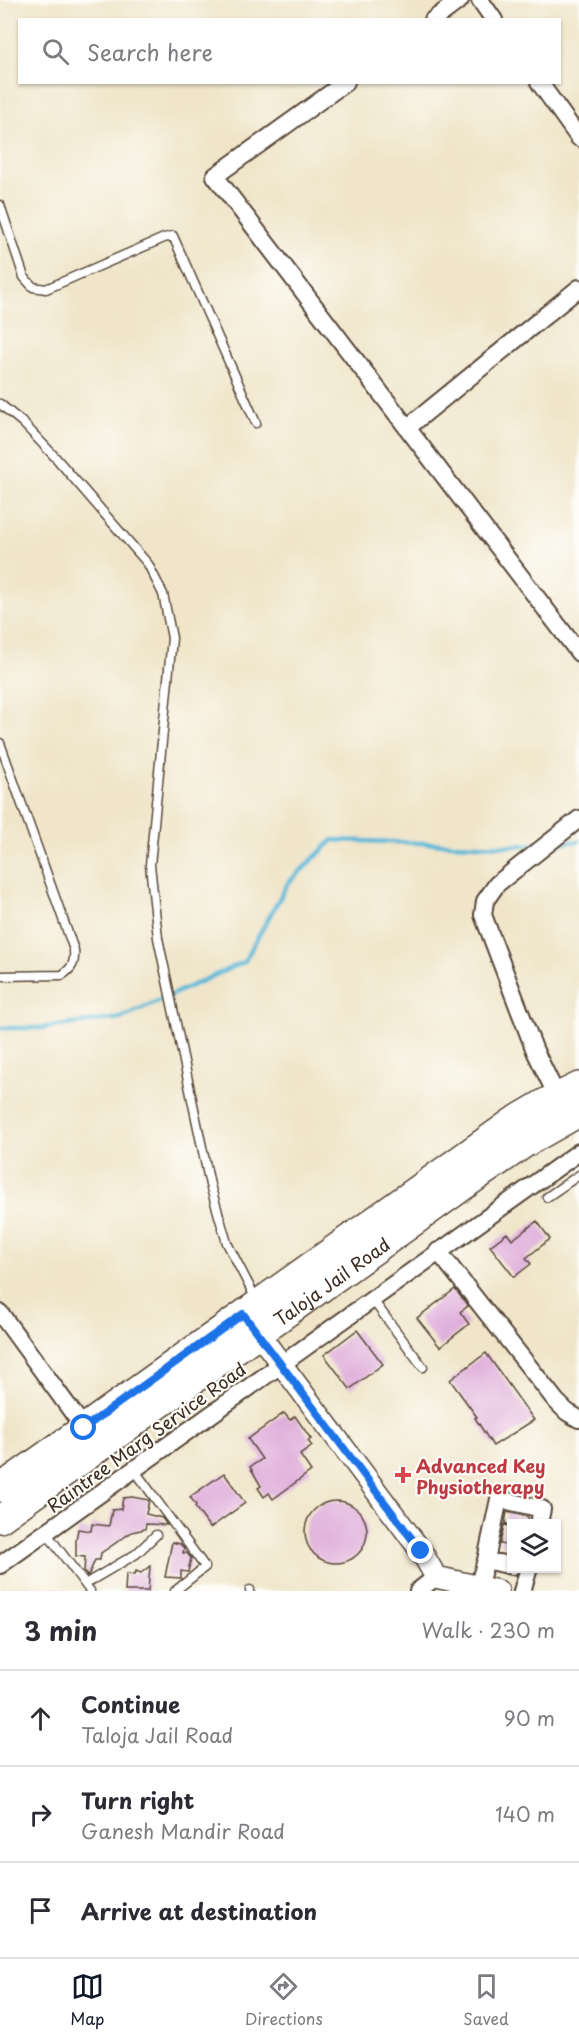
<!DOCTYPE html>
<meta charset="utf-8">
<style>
body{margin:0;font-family:"Playpen Sans",sans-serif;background:#f2f2f3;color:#2b2b33}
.controls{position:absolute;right:18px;bottom:18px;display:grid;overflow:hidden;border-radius:0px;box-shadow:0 2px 4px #0004}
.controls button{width:54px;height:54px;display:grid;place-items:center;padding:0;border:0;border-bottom:2px solid #e1e1e2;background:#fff;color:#2b2b33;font:30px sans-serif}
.stop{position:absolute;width:18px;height:18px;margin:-14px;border:4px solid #1a73e8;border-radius:50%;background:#fff}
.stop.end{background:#1a73e8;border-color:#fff;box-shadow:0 2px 6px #0008}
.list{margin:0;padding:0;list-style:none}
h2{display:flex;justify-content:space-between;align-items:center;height:78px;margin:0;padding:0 24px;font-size:26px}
h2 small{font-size:20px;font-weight:400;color:#7c7c81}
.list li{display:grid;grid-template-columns:39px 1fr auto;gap:18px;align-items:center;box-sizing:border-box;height:96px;padding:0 24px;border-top:2px solid #e1e1e2}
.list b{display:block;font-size:22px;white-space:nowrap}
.list p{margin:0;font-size:20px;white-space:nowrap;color:#7c7c81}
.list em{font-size:20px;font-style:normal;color:#7c7c81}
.icon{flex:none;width:33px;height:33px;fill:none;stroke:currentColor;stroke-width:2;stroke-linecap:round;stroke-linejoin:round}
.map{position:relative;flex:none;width:579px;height:1591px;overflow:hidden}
.search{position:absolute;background:#fff;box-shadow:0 2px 4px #0004;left:18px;right:18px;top:18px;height:66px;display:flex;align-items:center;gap:15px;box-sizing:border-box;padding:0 21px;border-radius:0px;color:#7c7c81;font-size:22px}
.sheet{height:366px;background:#fff}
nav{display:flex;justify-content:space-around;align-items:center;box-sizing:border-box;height:84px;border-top:2px solid #e1e1e2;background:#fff;font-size:16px;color:#7c7c81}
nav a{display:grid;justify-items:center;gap:3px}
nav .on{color:#111827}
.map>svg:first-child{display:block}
</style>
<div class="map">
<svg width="579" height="1591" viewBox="0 0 579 1591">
<rect width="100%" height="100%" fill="#fdfcf7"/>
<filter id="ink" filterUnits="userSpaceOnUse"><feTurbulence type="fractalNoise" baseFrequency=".0167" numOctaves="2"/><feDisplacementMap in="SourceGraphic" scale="12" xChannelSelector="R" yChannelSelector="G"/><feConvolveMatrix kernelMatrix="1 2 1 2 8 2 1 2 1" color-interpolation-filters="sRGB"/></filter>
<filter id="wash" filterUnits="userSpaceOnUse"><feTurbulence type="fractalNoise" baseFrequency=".008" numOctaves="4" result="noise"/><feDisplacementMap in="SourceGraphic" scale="24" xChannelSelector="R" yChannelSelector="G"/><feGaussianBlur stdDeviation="1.35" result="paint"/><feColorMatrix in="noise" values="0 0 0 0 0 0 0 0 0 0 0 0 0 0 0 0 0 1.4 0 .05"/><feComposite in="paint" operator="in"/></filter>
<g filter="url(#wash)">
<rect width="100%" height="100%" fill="#f0e5c9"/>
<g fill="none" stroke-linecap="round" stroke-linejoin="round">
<path stroke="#5ab8d8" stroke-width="4.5" d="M559 843 579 841
M0 1028H41L120 1018 244 962 288 883 333 840 509 846 539 844"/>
</g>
<g id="blocks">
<path fill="#e0b0dc" d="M537 1221 550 1239 526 1258 531 1264 514 1277 490 1246 507 1233 512 1240Z
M455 1289 468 1306 460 1312 469 1324 440 1347 417 1318Z
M357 1330 383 1364 350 1389 324 1355Z
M486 1353 534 1420 493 1446 475 1418 477 1417 450 1380Z
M284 1413 290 1420 295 1416 311 1439 308 1441 312 1446 300 1455 311 1471 273 1499 269 1493 264 1497 258 1488 261 1486 250 1467 262 1459 248 1439Z
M224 1473 245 1503 210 1528 195 1507 196 1505 190 1497Z
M132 1497 149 1500 146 1514 162 1518 167 1525 146 1524 145 1529 132 1532 101 1553 100 1560H95L89 1574 87 1576 84 1572 85 1557 76 1556V1540L78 1529 91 1531 92 1524 109 1526 112 1510 121 1509 123 1498Z
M305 1532a31 31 0 1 1 62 0a31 31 0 1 1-62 0Z
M507 1512 528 1517 529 1524H505Z
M504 1525 512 1526V1546L500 1544Z
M172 1542 180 1544 184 1548 183 1553H187L191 1558 188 1572 181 1571V1578L165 1577Z
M150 1566 148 1591H125L126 1574 135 1575 136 1571 141 1573Z"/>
</g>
</g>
<g filter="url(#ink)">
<use href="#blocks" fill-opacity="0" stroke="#564638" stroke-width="1.5"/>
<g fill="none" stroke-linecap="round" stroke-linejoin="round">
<defs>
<path id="service" d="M0 205 24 277 33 287 46 289 164 238 173 236 256 423
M0 404 23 423 56 458 148 564 163 594 172 638 150 865 158 938 210 1185 227 1243 256 1299
M0 743 74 950C75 962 73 968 62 975L0 976
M547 1197 579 1175
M372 1299 423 1367
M133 1468 205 1567 175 1591
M48 1531 51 1539 90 1591
M85 1584 136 1554 156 1535
M250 1590V1591"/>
<path id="minor" d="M480 0 494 20
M433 20 460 0
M346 82 215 176 579 653
M539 82 579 138
M407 428 579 288
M557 1096 535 1051 483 915 485 901 497 884 579 819
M438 1251 556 1401 567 1412 579 1419
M0 1313 89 1435
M486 1560 512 1566
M0 1565 579 1152
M478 1587 486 1560 499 1499 542 1509 539 1524
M418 1591 436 1577
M522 1591 529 1568"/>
<path id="tertiary" d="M249 1321 421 1551 436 1577 498 1591"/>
<g id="primary">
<path d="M0 1488 512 1122 546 1102 579 1086"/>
<path id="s1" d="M0 1519 468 1183 526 1143 579 1113"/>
</g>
</defs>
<use href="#service" stroke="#564638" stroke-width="11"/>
<use href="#minor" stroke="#564638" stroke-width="20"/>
<use href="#tertiary" stroke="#564638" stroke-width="24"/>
<use href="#primary" stroke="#564638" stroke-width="30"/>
<use href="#service" stroke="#fff" stroke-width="8"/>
<use href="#minor" stroke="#fff" stroke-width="16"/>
<use href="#tertiary" stroke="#fff" stroke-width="21"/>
<use href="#primary" stroke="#fff" stroke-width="27"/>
</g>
</g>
<g fill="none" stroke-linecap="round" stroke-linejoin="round" filter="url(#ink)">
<path stroke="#1a73e8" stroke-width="8" d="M84 1428 243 1314 421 1551"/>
</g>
<path fill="#e0444e" stroke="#fdfcf7" stroke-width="2" d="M400 1466h6v6h6v6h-6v6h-6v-6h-6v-6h6z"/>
<g text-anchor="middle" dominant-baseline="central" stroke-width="4.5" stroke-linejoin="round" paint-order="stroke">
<g font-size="18" fill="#3b2a1e" stroke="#fdfcf7">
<text stroke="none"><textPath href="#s1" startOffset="408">Taloja Jail Road</textPath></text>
<text transform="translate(146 1437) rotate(-36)">Raintree Marg Service Road</text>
</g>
<g font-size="18" font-weight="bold" fill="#be3a42" stroke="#fdfcf7" text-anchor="start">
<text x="416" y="1465">Advanced Key<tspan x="416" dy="21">Physiotherapy</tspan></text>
</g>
</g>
</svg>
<div class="controls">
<button><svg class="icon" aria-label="layers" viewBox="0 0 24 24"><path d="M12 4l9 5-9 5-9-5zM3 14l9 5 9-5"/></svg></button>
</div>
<div class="stop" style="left:84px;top:1428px"></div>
<div class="stop end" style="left:421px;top:1551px"></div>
<div class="search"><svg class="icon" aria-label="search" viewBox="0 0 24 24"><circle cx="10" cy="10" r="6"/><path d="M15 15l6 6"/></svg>Search here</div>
</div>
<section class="sheet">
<h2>3 min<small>Walk · 230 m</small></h2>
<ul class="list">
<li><svg class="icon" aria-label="ahead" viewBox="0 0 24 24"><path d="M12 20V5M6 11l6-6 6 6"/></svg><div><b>Continue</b><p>Taloja Jail Road</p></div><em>90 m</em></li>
<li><svg class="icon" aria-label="right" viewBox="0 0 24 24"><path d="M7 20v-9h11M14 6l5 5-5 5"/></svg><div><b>Turn right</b><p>Ganesh Mandir Road</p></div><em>140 m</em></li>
<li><svg class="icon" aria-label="arrive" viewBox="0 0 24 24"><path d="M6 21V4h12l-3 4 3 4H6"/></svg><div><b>Arrive at destination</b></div></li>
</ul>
</section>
<nav>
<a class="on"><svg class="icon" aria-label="map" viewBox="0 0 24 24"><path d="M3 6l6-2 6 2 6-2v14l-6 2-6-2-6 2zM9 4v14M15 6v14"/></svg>Map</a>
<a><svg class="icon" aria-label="directions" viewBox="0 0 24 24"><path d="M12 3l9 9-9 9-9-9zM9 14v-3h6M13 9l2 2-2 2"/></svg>Directions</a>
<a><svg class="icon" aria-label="saved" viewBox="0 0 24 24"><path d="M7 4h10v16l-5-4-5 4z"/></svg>Saved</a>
</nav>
